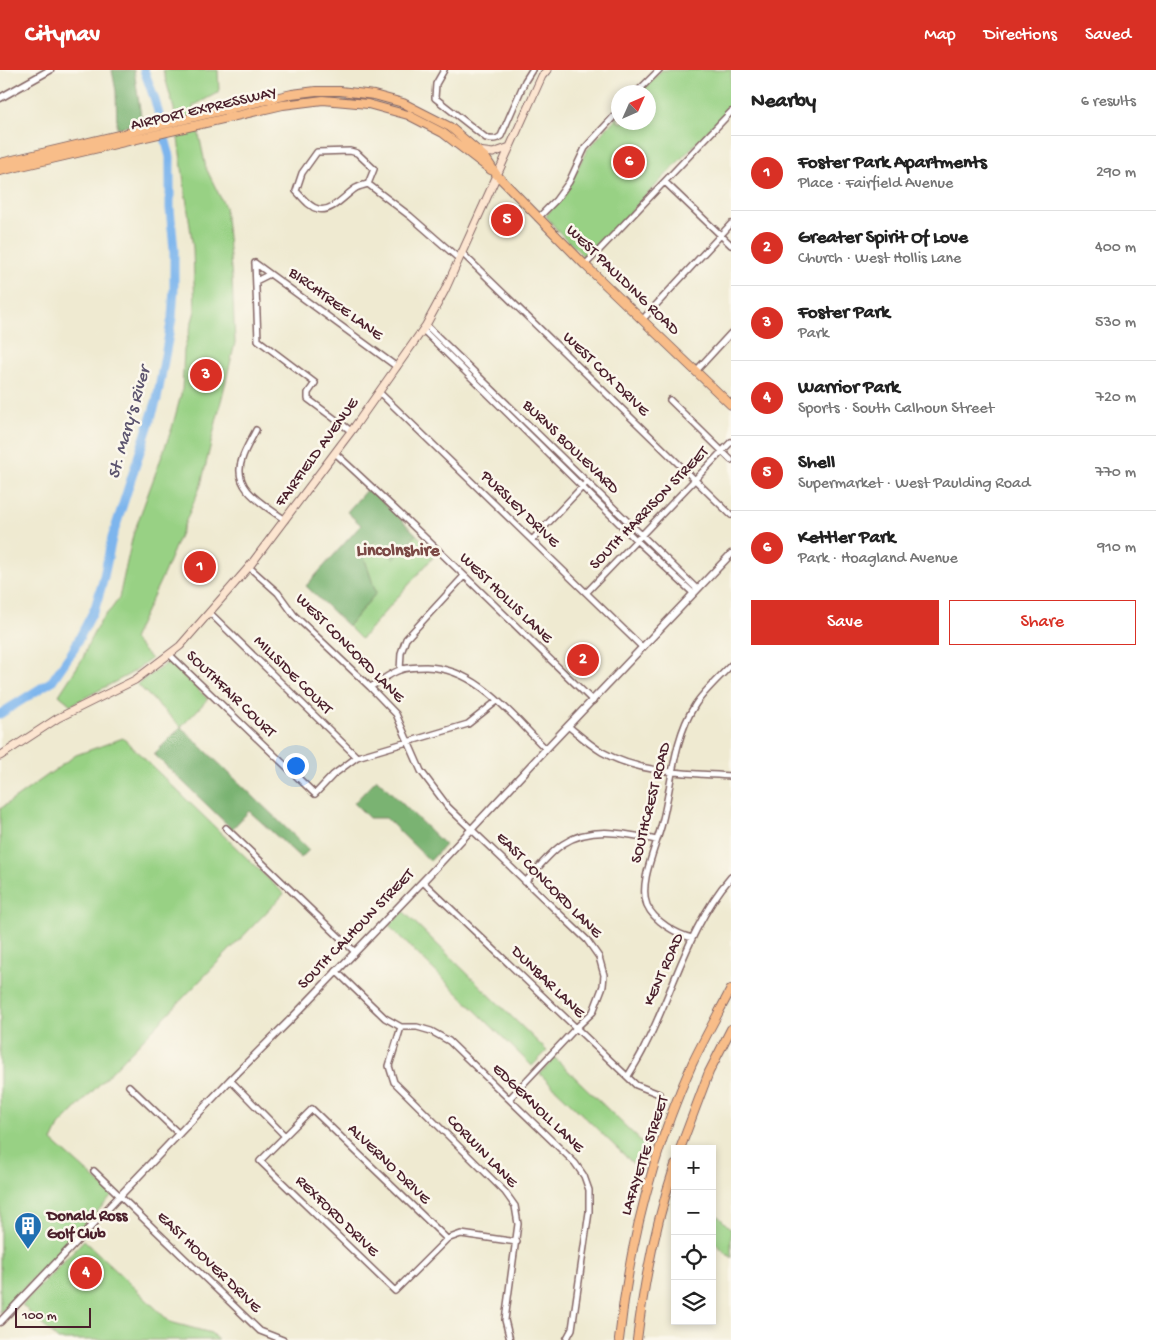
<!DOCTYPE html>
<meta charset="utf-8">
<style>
body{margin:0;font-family:"Gochi Hand",sans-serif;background:#f2f2f2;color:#222}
.controls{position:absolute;right:15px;bottom:15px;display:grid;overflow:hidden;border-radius:0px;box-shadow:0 2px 8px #0003}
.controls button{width:45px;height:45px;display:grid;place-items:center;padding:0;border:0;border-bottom:1px solid #e0e0e0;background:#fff;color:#222;font:25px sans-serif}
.compass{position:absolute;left:611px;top:15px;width:45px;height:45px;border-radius:50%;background:#fff;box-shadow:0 2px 8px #0003;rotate:45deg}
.scale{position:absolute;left:15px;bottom:12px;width:76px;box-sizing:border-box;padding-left:5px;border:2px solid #4a1f2b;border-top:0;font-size:14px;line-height:18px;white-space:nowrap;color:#4a1f2b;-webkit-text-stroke:4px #fbf7ec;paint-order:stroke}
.you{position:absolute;left:295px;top:695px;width:18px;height:18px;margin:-12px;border:4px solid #fff;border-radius:50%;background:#1a73e8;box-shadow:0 0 0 8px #1a73e833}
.badge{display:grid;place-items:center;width:32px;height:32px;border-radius:50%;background:#d93025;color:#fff;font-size:16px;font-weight:700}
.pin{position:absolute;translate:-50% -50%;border:2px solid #fff;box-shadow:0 1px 5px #0006}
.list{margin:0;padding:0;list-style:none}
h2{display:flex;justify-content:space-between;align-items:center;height:65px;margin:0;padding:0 20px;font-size:21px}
h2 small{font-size:16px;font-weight:400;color:#767676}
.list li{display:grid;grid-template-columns:32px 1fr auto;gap:15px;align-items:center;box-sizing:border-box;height:75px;padding:0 20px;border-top:1px solid #e0e0e0}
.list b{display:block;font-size:19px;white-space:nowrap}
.list p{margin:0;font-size:16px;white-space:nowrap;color:#767676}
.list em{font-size:16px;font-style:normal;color:#767676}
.actions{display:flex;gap:10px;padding:15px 20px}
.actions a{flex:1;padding:11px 0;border:1px solid #d93025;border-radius:0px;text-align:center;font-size:18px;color:#d93025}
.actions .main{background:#d93025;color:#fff}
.icon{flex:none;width:28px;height:28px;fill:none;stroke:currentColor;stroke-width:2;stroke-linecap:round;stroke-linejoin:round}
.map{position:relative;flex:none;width:731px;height:1270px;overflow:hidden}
header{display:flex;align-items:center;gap:30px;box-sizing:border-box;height:70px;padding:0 25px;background:#d93025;color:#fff}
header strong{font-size:24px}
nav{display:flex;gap:28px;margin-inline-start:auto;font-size:18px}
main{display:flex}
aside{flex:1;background:#fff}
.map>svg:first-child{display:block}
</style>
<header>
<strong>Citynav</strong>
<nav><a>Map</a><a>Directions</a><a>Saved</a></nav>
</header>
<main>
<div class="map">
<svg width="731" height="1270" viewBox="0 0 731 1270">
<rect width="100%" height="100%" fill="#fbf7ec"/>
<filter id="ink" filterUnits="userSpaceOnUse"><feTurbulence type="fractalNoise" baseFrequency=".02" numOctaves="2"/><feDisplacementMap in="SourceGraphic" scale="10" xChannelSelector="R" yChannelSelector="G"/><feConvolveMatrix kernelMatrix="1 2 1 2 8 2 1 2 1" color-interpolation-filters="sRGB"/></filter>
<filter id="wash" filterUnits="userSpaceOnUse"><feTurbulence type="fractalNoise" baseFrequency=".0096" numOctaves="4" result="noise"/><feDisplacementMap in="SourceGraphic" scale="20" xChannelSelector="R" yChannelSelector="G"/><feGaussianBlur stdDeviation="1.12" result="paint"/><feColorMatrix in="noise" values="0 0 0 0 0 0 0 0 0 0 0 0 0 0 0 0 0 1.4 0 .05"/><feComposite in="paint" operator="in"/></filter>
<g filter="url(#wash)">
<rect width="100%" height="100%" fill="#efead1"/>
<path fill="#98d184" stroke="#717858" d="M163 0H218L219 22 193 36 206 98 225 137 232 209 235 273 201 415 164 503 133 569 151 589 130 604 71 635 59 625 83 588 89 572 101 550 112 538 119 528 133 465 172 358 182 321 184 280 195 241 193 178 174 39Z
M662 0H731V36L588 187H584L558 161 546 146 565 122 587 80 618 46V52H648V22H641Z
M416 464 435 485 361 569 348 556 376 523 363 484 375 471 394 488Z
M169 592 208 629 181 657 137 614Z
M123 668 284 824 59 1056 52 1071 113 1125 0 1243V739L76 685Z
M403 841 547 981 532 996 389 856Z
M555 988 649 1079 643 1103 540 1004Z
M712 1140 731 1159V1188L712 1170Z
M84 1170 170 1252 211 1263 218 1270H58L22 1235Z"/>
<path fill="#7ab372" stroke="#62694e" d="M112 0H134L142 53 117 58 116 21Z
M368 418 416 464 394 489 375 471 363 484 376 523 348 556 306 516 361 455 347 442Z
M181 657 309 780 301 788 249 741 232 759 154 684Z
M377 709 445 775 430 791 386 748H369L354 733Z"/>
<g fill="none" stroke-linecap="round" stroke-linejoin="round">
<path stroke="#7db5ed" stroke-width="9" d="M0 644 52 611 72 582 95 538 103 511 112 468 157 329 172 248 174 219V179L170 139V87L155 30 144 0"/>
</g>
</g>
<g filter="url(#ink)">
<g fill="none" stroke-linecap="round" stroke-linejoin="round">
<defs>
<path id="minor" d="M444 0 436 14 435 28 486 68C492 70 496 70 501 66L525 11 532 0
M637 22 659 0
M665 112 731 175
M368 114 374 99 357 83 350 81 317 82 302 103 296 121C302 127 309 137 318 139 332 143 346 124 356 118 360 116 364 115 368 114L410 146 458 188
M538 148 556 130 569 112 585 78 618 42
M461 182 731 445
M255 193 258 270 315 313 308 323V329L351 361
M255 193 270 204
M585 195 731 42
M256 211 270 204 397 297
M642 250 731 154
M426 255 697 519
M423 260 636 470 693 523
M696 301 731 263
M379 322 642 577
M670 330 731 390
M256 360C251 370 245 379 242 389 231 419 265 435 285 450
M335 383C423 463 507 548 593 631
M532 470 585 414
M249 497 278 523 294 545 370 617 396 644 421 701 448 737 587 870 599 887 604 905 603 916 593 942 576 958 510 1028
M587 522 731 372
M210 543 357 687
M170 585 315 724 333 705 357 687 468 654 497 631
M400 600 401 583 406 569 464 506
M370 617C380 612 390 603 400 600 407 597 418 597 426 597 478 598 512 646 546 679
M568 656C579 665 590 675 602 682 641 704 688 703 731 706
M226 758 355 882
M423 812 636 1015 659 1024
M525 812C537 800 549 783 563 774 592 755 626 764 657 770
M692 868C676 864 654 851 647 835 638 813 657 775 662 753 672 715 673 669 695 635 704 621 719 608 731 595
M336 901 385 948 401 957H417L431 961 449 971 575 1093 584 1106 589 1120V1142L572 1259 566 1270
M401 957 389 996 394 1012 505 1122 515 1136 518 1154 505 1250 510 1270
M628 1006C634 996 640 987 645 976 674 920 689 855 731 807
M230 1010 284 1065
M129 1016 179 1064
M94 1101 260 1261 283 1270
M447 1169 312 1039 260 1091 395 1221 447 1169 461 1164 517 1172"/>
<path id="tertiary" d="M0 28 50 0
M0 1252 230 1010 292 948 428 806 546 679 731 484"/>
<path id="secondary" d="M478 81 493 83 510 77
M0 686 58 648 135 610 180 576 249 497 355 356 426 255 445 220 542 6 547 0"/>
<path id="primary" d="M0 93 292 24 316 21H340L374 25 403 33 450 57 485 87 496 104 585 195 731 335
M0 101 283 35 323 30 368 34 408 45 443 63 491 100"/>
<path id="trunk" d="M680 1079 709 1002 731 959
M619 1270C629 1176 653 1081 692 994 704 969 718 944 731 919
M637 1270C644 1211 656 1152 675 1095"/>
</defs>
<use href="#minor" stroke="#846665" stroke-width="8"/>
<use href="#tertiary" stroke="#846665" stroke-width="9"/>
<use href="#secondary" stroke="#846665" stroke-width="9"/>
<use href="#primary" stroke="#846665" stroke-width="10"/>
<use href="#trunk" stroke="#846665" stroke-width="10"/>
<use href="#minor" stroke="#fff" stroke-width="5"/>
<use href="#tertiary" stroke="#fff" stroke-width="6"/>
<use href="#secondary" stroke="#fce5d0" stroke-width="7"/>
<use href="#primary" stroke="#f8bd89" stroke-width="8"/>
<use href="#trunk" stroke="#f8bd89" stroke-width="8"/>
</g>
</g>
<defs>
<symbol id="building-pin" viewBox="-11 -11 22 30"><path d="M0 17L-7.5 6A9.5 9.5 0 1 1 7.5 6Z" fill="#1f6fb2" stroke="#fbf7ec"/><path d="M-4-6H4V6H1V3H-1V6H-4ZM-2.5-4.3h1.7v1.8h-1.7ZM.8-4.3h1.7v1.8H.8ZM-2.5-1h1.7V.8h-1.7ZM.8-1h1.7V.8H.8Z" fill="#fff"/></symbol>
</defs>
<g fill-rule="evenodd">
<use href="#building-pin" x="12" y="1140" width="32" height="43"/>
</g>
<g text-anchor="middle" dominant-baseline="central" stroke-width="5" stroke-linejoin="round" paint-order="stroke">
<g font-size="16" fill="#4a1f2b" stroke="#fbf7ec">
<text transform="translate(204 40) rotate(-13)">AIRPORT EXPRESSWAY</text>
<text transform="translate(622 211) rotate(44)">WEST PAULDING ROAD</text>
<text transform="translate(335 235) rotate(36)">BIRCHTREE LANE</text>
<text transform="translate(605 305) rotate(44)">WEST COX DRIVE</text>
<text transform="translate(570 378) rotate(44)">BURNS BOULEVARD</text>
<text transform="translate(318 383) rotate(-54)">FAIRFIELD AVENUE</text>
<text transform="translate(650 439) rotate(-46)">SOUTH HARRISON STREET</text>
<text transform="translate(519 440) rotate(44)">PURSLEY DRIVE</text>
<text transform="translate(505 529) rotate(44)">WEST HOLLIS LANE</text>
<text transform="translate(349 579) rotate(45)">WEST CONCORD LANE</text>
<text transform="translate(292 606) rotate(45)">MILLSIDE COURT</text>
<text transform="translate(230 625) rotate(44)">SOUTHFAIR COURT</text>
<text transform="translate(652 733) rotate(-76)">SOUTHCREST ROAD</text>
<text transform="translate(548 816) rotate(45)">EAST CONCORD LANE</text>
<text transform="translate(357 860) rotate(-46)">SOUTH CALHOUN STREET</text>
<text transform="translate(665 900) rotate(-66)">KENT ROAD</text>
<text transform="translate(547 913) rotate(44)">DUNBAR LANE</text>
<text transform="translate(537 1039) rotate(44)">EDGEKNOLL LANE</text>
<text transform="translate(481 1082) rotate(46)">CORWIN LANE</text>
<text transform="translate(646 1086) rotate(-72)">LAFAYETTE STREET</text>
<text transform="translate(388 1095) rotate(44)">ALVERNO DRIVE</text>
<text transform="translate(336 1147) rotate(44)">REXFORD DRIVE</text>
<text transform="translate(208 1193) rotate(44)">EAST HOOVER DRIVE</text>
</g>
<g font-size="16" font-weight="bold" fill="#4a1f2b" stroke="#fbf7ec" text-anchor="start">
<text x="47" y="1147">Donald Ross<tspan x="47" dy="18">Golf Club</tspan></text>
</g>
<g font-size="18" font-style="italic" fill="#5c546f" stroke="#fbf7ec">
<text transform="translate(130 353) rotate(-74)">St. Mary's River</text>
</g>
<g font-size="18" font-weight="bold" fill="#7b4945" stroke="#fbf7ec">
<text x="398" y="481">Lincolnshire</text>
</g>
</g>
</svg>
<div class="controls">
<button>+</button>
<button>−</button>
<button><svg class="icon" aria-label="locate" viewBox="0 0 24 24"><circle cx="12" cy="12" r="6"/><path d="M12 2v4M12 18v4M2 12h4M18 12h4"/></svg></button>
<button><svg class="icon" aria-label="layers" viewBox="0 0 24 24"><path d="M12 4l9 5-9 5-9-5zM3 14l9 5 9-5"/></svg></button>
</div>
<svg class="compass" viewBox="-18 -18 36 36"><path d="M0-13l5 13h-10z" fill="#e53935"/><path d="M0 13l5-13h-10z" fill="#767676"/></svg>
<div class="scale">100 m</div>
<div class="you"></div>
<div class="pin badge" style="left:200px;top:497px">1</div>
<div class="pin badge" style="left:583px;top:590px">2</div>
<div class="pin badge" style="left:206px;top:305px">3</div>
<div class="pin badge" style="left:86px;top:1203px">4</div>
<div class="pin badge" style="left:507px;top:150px">5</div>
<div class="pin badge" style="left:629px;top:92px">6</div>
</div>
<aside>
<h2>Nearby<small>6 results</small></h2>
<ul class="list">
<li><span class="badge">1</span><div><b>Foster Park Apartments</b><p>Place · Fairfield Avenue</p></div><em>290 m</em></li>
<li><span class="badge">2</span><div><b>Greater Spirit Of Love</b><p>Church · West Hollis Lane</p></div><em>400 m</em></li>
<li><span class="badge">3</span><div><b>Foster Park</b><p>Park</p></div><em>530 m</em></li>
<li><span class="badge">4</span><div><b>Warrior Park</b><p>Sports · South Calhoun Street</p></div><em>720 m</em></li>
<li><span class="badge">5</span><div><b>Shell</b><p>Supermarket · West Paulding Road</p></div><em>770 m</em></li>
<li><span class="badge">6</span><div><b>Kettler Park</b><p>Park · Hoagland Avenue</p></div><em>910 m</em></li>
</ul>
<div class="actions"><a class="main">Save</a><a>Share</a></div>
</aside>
</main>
